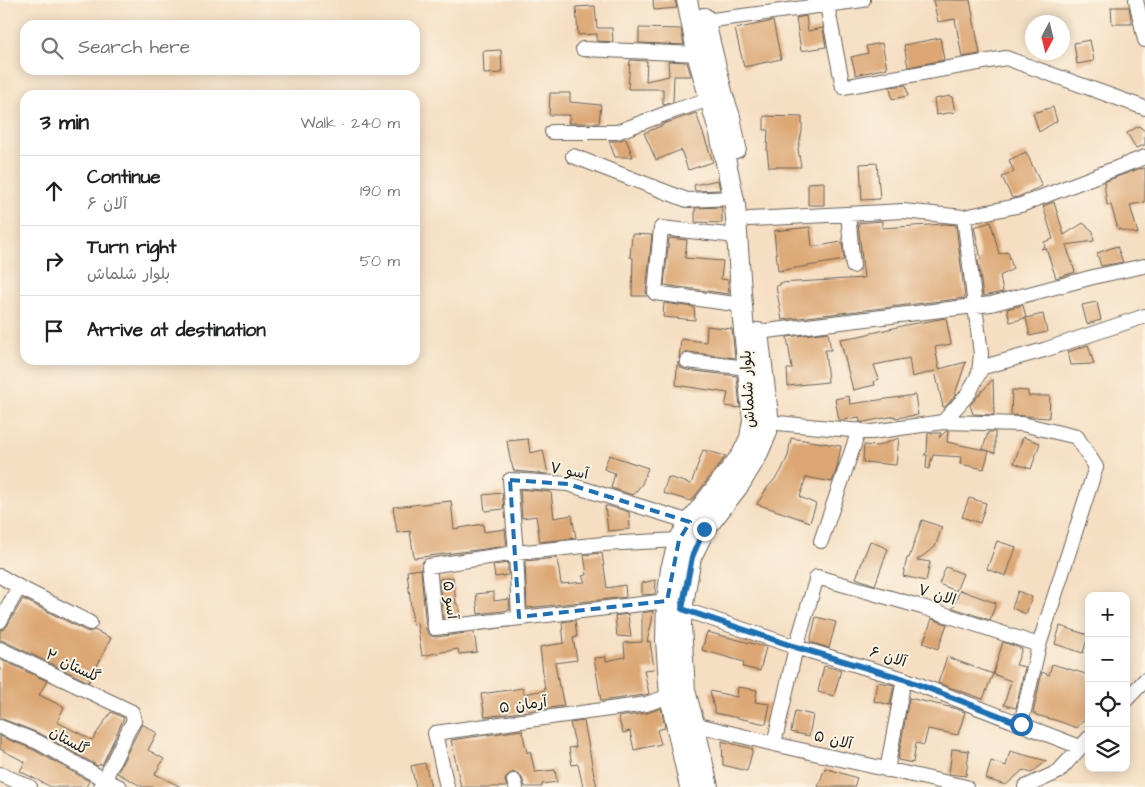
<!DOCTYPE html>
<meta charset="utf-8">
<style>
body{margin:0;font-family:"Architects Daughter","Playpen Sans Arabic",sans-serif;background:#f6f6f6;color:#202124}
.controls{position:absolute;right:15px;bottom:15px;display:grid;overflow:hidden;border-radius:10px;box-shadow:0 2px 12px #0003}
.controls button{width:45px;height:45px;display:grid;place-items:center;padding:0;border:0;border-bottom:1px solid #e0e0e0;background:#fff;color:#202124;font:25px sans-serif}
.compass{position:absolute;left:1025px;top:15px;width:45px;height:45px;border-radius:50%;background:#fff;box-shadow:0 2px 12px #0003;rotate:187deg}
.stop{position:absolute;width:15px;height:15px;margin:-11px;border:4px solid #1f6fb2;border-radius:50%;background:#fff}
.stop.end{background:#1f6fb2;border-color:#fff;box-shadow:0 1px 5px #0008}
.list{margin:0;padding:0;list-style:none}
h2{display:flex;justify-content:space-between;align-items:center;height:65px;margin:0;padding:0 20px;font-size:21px}
h2 small{font-size:16px;font-weight:400;color:#757577}
.list li{display:grid;grid-template-columns:32px 1fr auto;gap:15px;align-items:center;box-sizing:border-box;height:70px;padding:0 20px;border-top:1px solid #e0e0e0}
.list b{display:block;font-size:19px;white-space:nowrap}
.list p{margin:0;font-size:16px;white-space:nowrap;color:#757577}
.list em{font-size:16px;font-style:normal;color:#757577}
.icon{flex:none;width:28px;height:28px;fill:none;stroke:currentColor;stroke-width:2;stroke-linecap:round;stroke-linejoin:round}
.map{position:relative;flex:none;width:1145px;height:787px;overflow:hidden}
.search{position:absolute;background:#fff;box-shadow:0 2px 12px #0003;left:20px;top:20px;width:400px;height:55px;display:flex;align-items:center;gap:12px;box-sizing:border-box;padding:0 18px;border-radius:15px;color:#757577;font-size:19px}
.panel{position:absolute;background:#fff;box-shadow:0 2px 12px #0003;left:20px;top:90px;width:400px;height:275px;border-radius:15px}
.map>svg:first-child{display:block}
</style>
<div class="map">
<svg width="1145" height="787" viewBox="0 0 1145 787">
<rect width="100%" height="100%" fill="#fcf5e5"/>
<filter id="ink" filterUnits="userSpaceOnUse"><feTurbulence type="fractalNoise" baseFrequency=".02" numOctaves="2"/><feDisplacementMap in="SourceGraphic" scale="10" xChannelSelector="R" yChannelSelector="G"/><feConvolveMatrix kernelMatrix="1 2 1 2 8 2 1 2 1" color-interpolation-filters="sRGB"/></filter>
<filter id="wash" filterUnits="userSpaceOnUse"><feTurbulence type="fractalNoise" baseFrequency=".0096" numOctaves="4" result="noise"/><feDisplacementMap in="SourceGraphic" scale="20" xChannelSelector="R" yChannelSelector="G"/><feGaussianBlur stdDeviation="1.12" result="paint"/><feColorMatrix in="noise" values="0 0 0 0 0 0 0 0 0 0 0 0 0 0 0 0 0 1.4 0 .05"/><feComposite in="paint" operator="in"/></filter>
<g filter="url(#wash)">
<rect width="100%" height="100%" fill="#f5dec2"/>
<g id="blocks">
<path fill="#dca775" d="M653 0H675L677 8 654 10Z
M933 0H970L980 54 962 57 955 19 938 22Z
M595 6 597 28H612L613 42 597 41V34L578 35 576 7Z
M1111 7H1129L1132 24H1112Z
M806 16 808 31 823 28 826 47 801 51 796 18Z
M773 21 781 59 744 67 735 29Z
M639 28 681 29 684 45 639 43Z
M940 38 944 60 908 67 904 45Z
M1090 40 1094 61 1077 64 1074 43Z
M882 43 887 68 856 75 851 57 868 53 866 46Z
M501 50 502 73 484 74 483 51Z
M630 60 647 61 646 81 669 76 668 61 687 62 691 76H674L673 102 663 105V89H628Z
M906 85 908 96 892 99 890 87Z
M550 93H570V102L601 105 599 123H568L570 115H549Z
M951 96 952 97 955 112 936 115 934 99Z
M1053 107 1057 121 1039 132 1033 113Z
M696 113 713 162 688 170 681 150 656 160 644 133 663 125V124Z
M764 116 802 117V131L798 149 801 167H769L767 150 768 130H764Z
M1139 126 1145 131V145L1136 148 1127 133Z
M624 139H626L633 157H615L609 141H617Z
M1026 152 1042 186 1018 197 1012 198 1002 177 1014 172 1009 160Z
M877 163 880 199 862 200 860 164Z
M1145 168V202L1130 205 1138 234 1118 229 1111 205H1107L1104 182 1138 169Z
M718 180 720 190 695 191 694 185Z
M824 182V205H808V183Z
M1054 202 1064 235 1083 223 1093 231 1094 241 1066 245 1075 272 1056 278 1046 248 1041 249 1045 246 1044 242 1053 239 1043 206Z
M722 207V223L695 222V208Z
M882 221V228L945 224 956 225 965 298 782 320 776 286 780 285V283L864 278 858 223Z
M991 222 999 254 1008 252 1013 269 1000 276 1003 292 983 296 978 260 981 259 974 227Z
M810 227 812 247 842 242 844 260 778 271 774 231Z
M632 234 652 235 646 292 647 296H632L633 258 630 257Z
M669 238 687 240 685 258 723 261 721 279 728 280 729 294 664 285Z
M1117 246 1123 262 1101 266 1097 253Z
M1097 302 1101 320 1087 324 1082 305Z
M664 303 694 307 695 320 663 317Z
M1023 305 1026 318 1010 322 1007 309Z
M1043 314 1047 332 1030 336 1026 318Z
M946 318 951 344 935 347 939 369 966 362 954 397 945 407H943L935 371 912 377 909 358 874 365 879 379 874 382 875 385 853 390 840 339 859 336 906 325Z
M707 326 732 329 735 358 688 352 683 353 679 359 681 339 706 342Z
M828 332 831 350H825L828 382 788 386 787 369H792L787 337Z
M1088 345 1094 364 1071 365 1068 352Z
M678 362 681 368 686 370 737 376 740 408 725 406 728 393 676 385 677 365 678 366Z
M993 379 994 415 973 414 970 405Z
M1012 390 1028 391V396H1050L1049 418 1011 415Z
M915 395 918 415 895 418V416L864 422H860L859 417 843 420H839L835 399 849 396 850 404Z
M946 431H948L947 442 989 451 984 469 960 464 961 457 933 455 929 469 926 468 927 455H924L927 452 928 433H941L939 438Z
M988 432H995V453L983 449Z
M1023 437 1040 443 1031 469 1014 463Z
M791 438 841 446 837 468 832 482 806 477 800 497 816 504 810 522 757 504 767 488 780 473 788 456Z
M899 438 896 465 863 462 864 445 878 446Z
M528 439 530 453 543 450 548 474 514 471 510 459 507 441Z
M703 450 726 456 691 501 663 493 668 477 691 484Z
M609 455 648 468 642 484 633 495 611 488 615 473 604 469Z
M520 489 551 492 554 518 572 515 576 538 540 542 536 516 522 518Z
M502 493 504 509 485 511 483 495Z
M969 498 986 503 980 523 962 517Z
M451 501 454 529 483 524 484 532 505 529 507 546 414 558 410 531 397 533 393 507Z
M605 506H608L629 512 630 529 608 531Z
M922 520 942 527 935 547 917 560 930 562 926 581 903 576 907 558H909Z
M870 541 888 549 875 585 856 578Z
M997 541 1016 547 1006 576 987 569Z
M602 553 607 588 625 585 626 597 527 608 525 561 557 558 561 584 585 582 582 576 587 575 584 555Z
M508 563V575L495 577 493 565Z
M946 567 963 574 956 591 939 584Z
M421 569 426 629 428 633 431 636 436 637 474 632 477 652 459 654 458 649 422 656 417 623 413 624 407 571Z
M453 577 456 604H458L460 616 443 618 439 579Z
M656 580 655 594 642 595V583Z
M960 590 996 603 990 620 953 608Z
M1018 591 1032 597 1026 614 1012 608Z
M494 592V601L509 599 510 610 478 614 476 594Z
M23 599 86 631 90 632 94 630 111 638 89 682 4 641 0 640V630L4 629 7 626Z
M653 611 652 621 647 642 650 641 654 669 644 670 649 694 644 695 601 701 594 658 606 657V661L625 657 624 643 642 642V613Z
M628 614 631 637 617 636 615 616Z
M816 617 836 622 829 648 810 642Z
M932 619 947 624 938 649 923 643Z
M575 620 577 637 573 638 577 660 555 663 559 687H560L564 706 485 717 481 694 523 688 524 694 545 690 540 647 564 643 562 622Z
M1060 626 1088 635 1083 653 1055 644Z
M707 632 766 647 760 671 743 667 744 662 702 650Z
M1003 642 1022 649 1016 665 1025 667 1016 708 1004 705 1011 681 993 674 983 699 938 683 947 657 993 674Z
M0 659 47 681 39 695 64 707 57 722 92 740 111 712 124 718 102 765 100 764 98 766 41 734 0 718Z
M1052 664 1089 675V713L1077 728 1058 721 1036 715V714L1033 713 1042 672 1049 675Z
M824 666 841 670 834 696 818 692Z
M877 682 894 685 890 705 874 701Z
M738 687 757 690 755 702 770 704 766 724 715 713 710 691 737 697Z
M909 698 954 708 965 712 958 735 928 729 924 745 916 743 913 763 898 760Z
M661 708 665 728 657 730 661 744 634 750 630 731 623 733 618 717 647 713Z
M795 711 813 715 809 736 791 732Z
M584 721 593 770 597 787H583L578 764 572 765 569 748 576 747 570 723Z
M142 724 157 733 148 750 164 759 155 774 181 787H143L117 773Z
M522 730 527 753 530 751 535 772 555 770 557 782 542 784V787H525L522 778 519 774 515 772 511 773 507 776 505 780 507 787H461L451 740Z
M0 736 34 750 89 781 86 787H51L20 771 25 762 0 749Z
M722 741 753 749 747 771 723 765Z
M952 749 969 751 966 776 949 774Z
M1010 751 1047 761 1031 773 1023 770 1006 785 986 779 991 761 1006 766Z
M425 763 431 787H416L411 766Z
M825 768 857 778 854 787H818Z"/>
</g>
</g>
<g filter="url(#ink)">
<use href="#blocks" fill-opacity="0" stroke="#686056" stroke-width="1"/>
<g fill="none" stroke-linecap="round" stroke-linejoin="round">
<defs>
<path id="minor" d="M826 0 843 87 1006 58 1145 108
M1136 0 1145 40
M705 21 863 0
M583 49 698 54
M552 132H617L670 112 710 99
M573 156 687 200 733 198
M848 214 853 266
M749 219 903 211 964 217 1021 205 1145 157
M737 236 661 228 655 293 742 305
M758 332 991 304 1097 276 1144 266
M687 361 748 368
M980 368 1044 350 1145 316
M767 422 872 432 943 422 969 393 979 373 981 354 964 217
M943 422 1022 424 1077 437 1096 467 1039 645
M821 541 859 430
M0 576 19 587 90 623
M667 601 435 628 429 566 516 553 603 544 679 540
M682 609 796 647 904 679 1080 747
M519 617 516 553 510 480 568 484 690 522
M0 621 19 587
M0 649 132 712 134 721 129 729 101 787
M1126 700 1145 680
M694 724 774 744 966 787
M0 727 38 742 105 780 120 787
M774 744 796 647 817 577 922 607 1039 645 1021 724
M887 770 904 679
M0 774 30 787
M514 781 516 787
M447 787 435 733 646 704 670 696
M1025 787 1058 772 1089 738"/>
<path id="secondary" d="M687 0 699 61 720 134 735 205 743 320 753 420 750 438 742 455 690 522 679 540 671 569 667 601 666 640 670 696 690 787
M704 18 723 96 730 117 736 148
M708 787 694 724 685 691 681 625 682 609 691 557 705 529 739 485 756 457 767 432 768 415 758 333"/>
</defs>
<use href="#minor" stroke="#686056" stroke-width="16"/>
<use href="#secondary" stroke="#686056" stroke-width="22"/>
<use href="#minor" stroke="#fff" stroke-width="14"/>
<use href="#secondary" stroke="#fff" stroke-width="20"/>
</g>
</g>
<g fill="none" stroke-linecap="round" stroke-linejoin="round" filter="url(#ink)">
<path stroke="#1f6fb2" stroke-width="6" d="M704 529 692 557 682 609 796 647 904 679 1021 724"/>
</g>
<path fill="none" stroke="#1f6fb2" stroke-width="4" stroke-dasharray="10 6" stroke-linejoin="round" d="M510 480 568 484 690 522 679 540 667 601 519 617Z"/>
<g text-anchor="middle" dominant-baseline="central" stroke-width="4" stroke-linejoin="round" paint-order="stroke">
<g font-size="15" fill="#1c1c1c" stroke="#fcf5e5">
<text transform="translate(748 389) rotate(-93)">بلوار شلماش</text>
<text transform="translate(569 471) rotate(10)">آسو ۷</text>
<text transform="translate(937 595) rotate(17)">الان ۷</text>
<text transform="translate(450 600) rotate(83)">آسو ۵</text>
<text transform="translate(888 657) rotate(17)">آلان ۶</text>
<text transform="translate(73 666) rotate(25)">گلستان ۲</text>
<text transform="translate(523 705) rotate(-8)">آرمان ۵</text>
<text transform="translate(833 740) rotate(13)">آلان ۵</text>
<text transform="translate(69 741) rotate(29)">گلستان</text>
</g>
</g>
</svg>
<div class="controls">
<button>+</button>
<button>−</button>
<button><svg class="icon" aria-label="locate" viewBox="0 0 24 24"><circle cx="12" cy="12" r="6"/><path d="M12 2v4M12 18v4M2 12h4M18 12h4"/></svg></button>
<button><svg class="icon" aria-label="layers" viewBox="0 0 24 24"><path d="M12 4l9 5-9 5-9-5zM3 14l9 5 9-5"/></svg></button>
</div>
<svg class="compass" viewBox="-18 -18 36 36"><path d="M0-13l5 13h-10z" fill="#e53935"/><path d="M0 13l5-13h-10z" fill="#757577"/></svg>
<div class="stop" style="left:1021px;top:724px"></div>
<div class="stop end" style="left:704px;top:529px"></div>
<div class="search"><svg class="icon" aria-label="search" viewBox="0 0 24 24"><circle cx="10" cy="10" r="6"/><path d="M15 15l6 6"/></svg>Search here</div>
<section class="panel">
<h2>3 min<small>Walk · 240 m</small></h2>
<ul class="list">
<li><svg class="icon" aria-label="ahead" viewBox="0 0 24 24"><path d="M12 20V5M6 11l6-6 6 6"/></svg><div><b>Continue</b><p>آلان ۶</p></div><em>190 m</em></li>
<li><svg class="icon" aria-label="right" viewBox="0 0 24 24"><path d="M7 20v-9h11M14 6l5 5-5 5"/></svg><div><b>Turn right</b><p>بلوار شلماش</p></div><em>50 m</em></li>
<li><svg class="icon" aria-label="arrive" viewBox="0 0 24 24"><path d="M6 21V4h12l-3 4 3 4H6"/></svg><div><b>Arrive at destination</b></div></li>
</ul>
</section>
</div>
